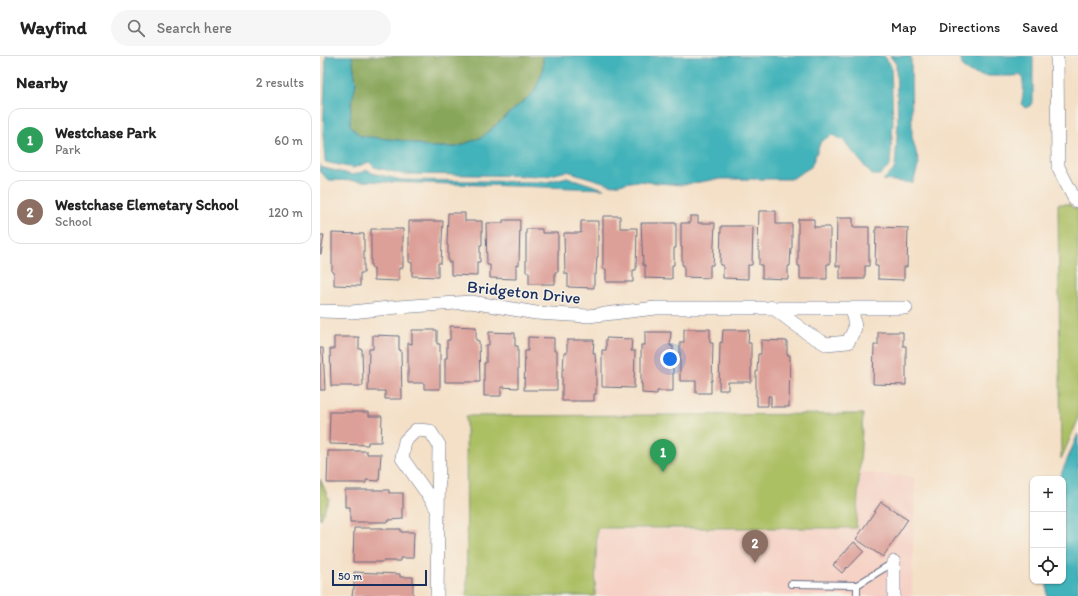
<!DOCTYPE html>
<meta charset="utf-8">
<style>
body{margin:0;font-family:Itim,sans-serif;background:#f6f6f6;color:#222}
.controls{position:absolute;right:12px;bottom:12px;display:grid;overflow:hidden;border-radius:8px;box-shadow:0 1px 3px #0004}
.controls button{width:36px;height:36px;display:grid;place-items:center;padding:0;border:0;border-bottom:1px solid #e0e0e0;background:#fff;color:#222;font:20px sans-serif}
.scale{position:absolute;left:12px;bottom:10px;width:95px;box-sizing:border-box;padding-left:4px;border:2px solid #1b2f5e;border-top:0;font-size:11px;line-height:14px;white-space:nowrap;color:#1b2f5e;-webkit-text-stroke:3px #f7f3e8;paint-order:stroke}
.you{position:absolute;left:350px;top:303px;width:14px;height:14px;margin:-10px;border:3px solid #fff;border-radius:50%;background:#1a73e8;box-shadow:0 0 0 6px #1a73e833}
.badge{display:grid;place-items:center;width:26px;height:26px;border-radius:50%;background:#b45309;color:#fff;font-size:13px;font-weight:700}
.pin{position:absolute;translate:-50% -33px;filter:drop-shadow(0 1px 2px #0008)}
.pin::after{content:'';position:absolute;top:21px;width:14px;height:12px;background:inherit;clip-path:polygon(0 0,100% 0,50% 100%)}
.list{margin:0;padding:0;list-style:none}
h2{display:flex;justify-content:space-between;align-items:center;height:52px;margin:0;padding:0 16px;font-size:17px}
h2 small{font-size:13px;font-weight:400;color:#767676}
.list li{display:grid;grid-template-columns:26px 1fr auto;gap:12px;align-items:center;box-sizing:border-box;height:64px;margin:0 8px 8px;padding:0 8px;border:1px solid #e0e0e0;border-radius:12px}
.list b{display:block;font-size:15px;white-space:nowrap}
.list p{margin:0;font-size:13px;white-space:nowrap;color:#767676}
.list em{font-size:13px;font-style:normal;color:#767676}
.icon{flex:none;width:22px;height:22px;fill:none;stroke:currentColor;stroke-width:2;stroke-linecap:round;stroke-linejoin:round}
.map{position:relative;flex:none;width:758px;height:540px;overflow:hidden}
header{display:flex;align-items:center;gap:24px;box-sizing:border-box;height:56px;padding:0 20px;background:#fff;border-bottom:1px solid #e0e0e0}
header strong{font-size:19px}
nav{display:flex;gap:22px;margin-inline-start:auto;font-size:14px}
.search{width:280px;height:36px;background:#f6f6f6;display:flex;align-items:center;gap:10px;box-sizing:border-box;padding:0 14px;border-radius:22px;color:#767676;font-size:15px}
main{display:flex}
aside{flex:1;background:#fff}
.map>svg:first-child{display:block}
</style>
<header>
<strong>Wayfind</strong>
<div class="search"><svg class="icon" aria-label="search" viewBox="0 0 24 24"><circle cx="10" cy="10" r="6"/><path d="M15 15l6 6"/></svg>Search here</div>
<nav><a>Map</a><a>Directions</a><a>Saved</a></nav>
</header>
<main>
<aside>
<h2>Nearby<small>2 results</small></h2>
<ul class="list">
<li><span class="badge" style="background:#2e9e5b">1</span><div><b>Westchase Park</b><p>Park</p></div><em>60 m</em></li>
<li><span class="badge" style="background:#8d6e63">2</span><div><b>Westchase Elemetary School</b><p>School</p></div><em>120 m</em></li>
</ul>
</aside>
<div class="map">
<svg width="758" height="540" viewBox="0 0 758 540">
<rect width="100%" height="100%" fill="#f7f3e8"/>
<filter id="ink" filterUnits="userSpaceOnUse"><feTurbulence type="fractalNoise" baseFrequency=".025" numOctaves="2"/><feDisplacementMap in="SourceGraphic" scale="8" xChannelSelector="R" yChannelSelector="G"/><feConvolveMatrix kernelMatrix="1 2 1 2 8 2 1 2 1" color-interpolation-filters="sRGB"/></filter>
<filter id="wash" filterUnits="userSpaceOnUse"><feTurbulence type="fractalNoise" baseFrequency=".012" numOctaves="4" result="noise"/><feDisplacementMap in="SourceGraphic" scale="16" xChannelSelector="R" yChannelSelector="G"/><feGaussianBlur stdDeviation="0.9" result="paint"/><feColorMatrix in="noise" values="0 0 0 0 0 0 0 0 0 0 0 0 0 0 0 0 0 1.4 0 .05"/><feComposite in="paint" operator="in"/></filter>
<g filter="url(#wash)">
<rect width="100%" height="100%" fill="#f4e0c7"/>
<path fill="#f6d1c5" d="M540 416 595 422 592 540H276L278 474 537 473Z"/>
<path fill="#abbf64" stroke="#637761" d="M738 148H750L753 152 758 153V364L741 403Z
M543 358 536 472H277L275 540H147L146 360Z
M0 423 9 443 0 464Z"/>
<path fill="#88a65a" stroke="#526a5c" d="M32 0H223V14L214 36 162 81 137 91H110L86 85 40 80 30 69 31 49 36 27Z"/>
<path fill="#43b3ba" stroke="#2f718c" d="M6 0H32L36 27 31 49 30 69 40 80 86 85 110 91H137L162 81 214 36 223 14V0H564L571 10 573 66 570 110 560 119H552L523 84 512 79 501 85 491 111 471 123H398L361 129 317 125 293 129 247 115 227 120 82 118 54 111 49 106 33 112 5 106 3 78Z
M570 0H591L592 81 599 107 593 127 563 124 573 115 575 111 578 66 576 8Z
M640 0H713V45L710 50 705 52 701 48C704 39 704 28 702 20L699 18 696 20H662L651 17 643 12Z
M0 108 1 111 4 112 33 119 48 114 52 117 82 124 227 126 247 121 284 133 8 124 0 115Z
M758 378V540H727V525H743V423H739Z"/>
<g id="blocks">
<path fill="#dda099" d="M439 155H456V168H472V192H471L470 210H468V223L442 222V209H439V192H438Z
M128 157H145V165H162V189H160V206H157V220L131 219V206H128V189H127Z
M283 160H300V172H317L316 214H313V226H286V213H283Z
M370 160H378V167H395L393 209H390V222L364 221V209H362V191H361V167H370Z
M517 162H533V171H549V210H545V223H520V210H516Z
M478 163H494V171H510V208H507V223H480V210H478Z
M183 164H200L199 209H196V223L170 222V209H167L166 167H183Z
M89 165H123L121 207H118V221L92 220V207L89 206Z
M261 165H278V201H277L276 219H274V232L248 231V218H245L244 177H261Z
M321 167H356V192H354V209H352V223L325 222V209H323Z
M401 170H433L432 209H428V223L403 222V209H400Z
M556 171 588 172 587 211H584V224L558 223V210H555Z
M51 173H83V212H79V225L54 224V212H51Z
M206 173H222V177H238V216H235V228H209V216H206Z
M12 177 44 178V217H40V230L14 229V216H12Z
M0 179H4L1 198H0Z
M130 270 156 271V284L159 285 160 326H125V302H127V284H130Z
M364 273H390V287H393L392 325H391V337H376V325H360V286H364Z
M92 274H117V288H120V333H104V327H88V287L92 288Z
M403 274H429L428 287H431V326H408V334H399L400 286 402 287Z
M169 276 195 277V290H198V332L181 331V340H164V307H166V289H169Z
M325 276H351L350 290H353V335H337V338L322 337V328H321V289H325Z
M558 276H583V290H586V329L553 328 554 289H558Z
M53 279 79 280V294H81L82 343H65V335H48L49 293H53Z
M14 281H39V293H42L43 330H11L10 293H14Z
M208 281 234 282V295H237V334H204L205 295H208Z
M286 282 312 283 311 295H315L314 332 282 331V294H286Z
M247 284H274L273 297H275L276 315V338H274V345H242V314H243L244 297H247Z
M441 284 467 285V299H470L469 351H451V340H448V350H437V340H436V316H437L438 298H441Z
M0 292H3L5 334H0Z
M10 356H49V360H62L61 386H48V389L9 388Z
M8 395H47V398H61L59 425 46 424V427H7Z
M25 434H69V437H83V463L69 464V466H30V451H25Z
M561 446 588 463 563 501 536 483Z
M34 472H63V473H81V476H94L93 502H80V505H63V506H33Z
M534 486 544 495 528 512 527 511 522 517 513 509Z
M34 516 80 518V521H93V540H32L33 533H34Z"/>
</g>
</g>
<g filter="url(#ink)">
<use href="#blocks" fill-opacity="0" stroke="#676d83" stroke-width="1"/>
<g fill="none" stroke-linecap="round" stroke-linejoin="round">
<defs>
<path id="service" d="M471 528 537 529
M537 540V529L574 506"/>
<path id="minor" d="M737 0 738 111 755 144 758 145
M452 251 487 277 506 288 528 286 535 272 532 252
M0 255 32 256 78 251 151 246 216 257 268 260 336 252H586
M117 540 119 389 110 375 96 374 85 385 82 402 118 453
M574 540V506"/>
</defs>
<use href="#service" stroke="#676d83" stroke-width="8"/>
<use href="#minor" stroke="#676d83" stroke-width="14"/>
<use href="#service" stroke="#fff" stroke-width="6"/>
<use href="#minor" stroke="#fff" stroke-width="13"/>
</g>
</g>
<g text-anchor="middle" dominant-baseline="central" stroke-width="3" stroke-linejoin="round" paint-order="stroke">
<g font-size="17" fill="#1b2f5e" stroke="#f7f3e8">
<text transform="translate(204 236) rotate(6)">Bridgeton Drive</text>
</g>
</g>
</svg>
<div class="controls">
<button>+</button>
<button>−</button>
<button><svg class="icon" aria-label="locate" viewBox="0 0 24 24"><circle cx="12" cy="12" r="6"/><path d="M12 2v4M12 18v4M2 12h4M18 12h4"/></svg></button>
</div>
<div class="scale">50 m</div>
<div class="you"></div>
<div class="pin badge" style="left:343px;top:416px;background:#2e9e5b">1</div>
<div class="pin badge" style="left:435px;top:507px;background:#8d6e63">2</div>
</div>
</main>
